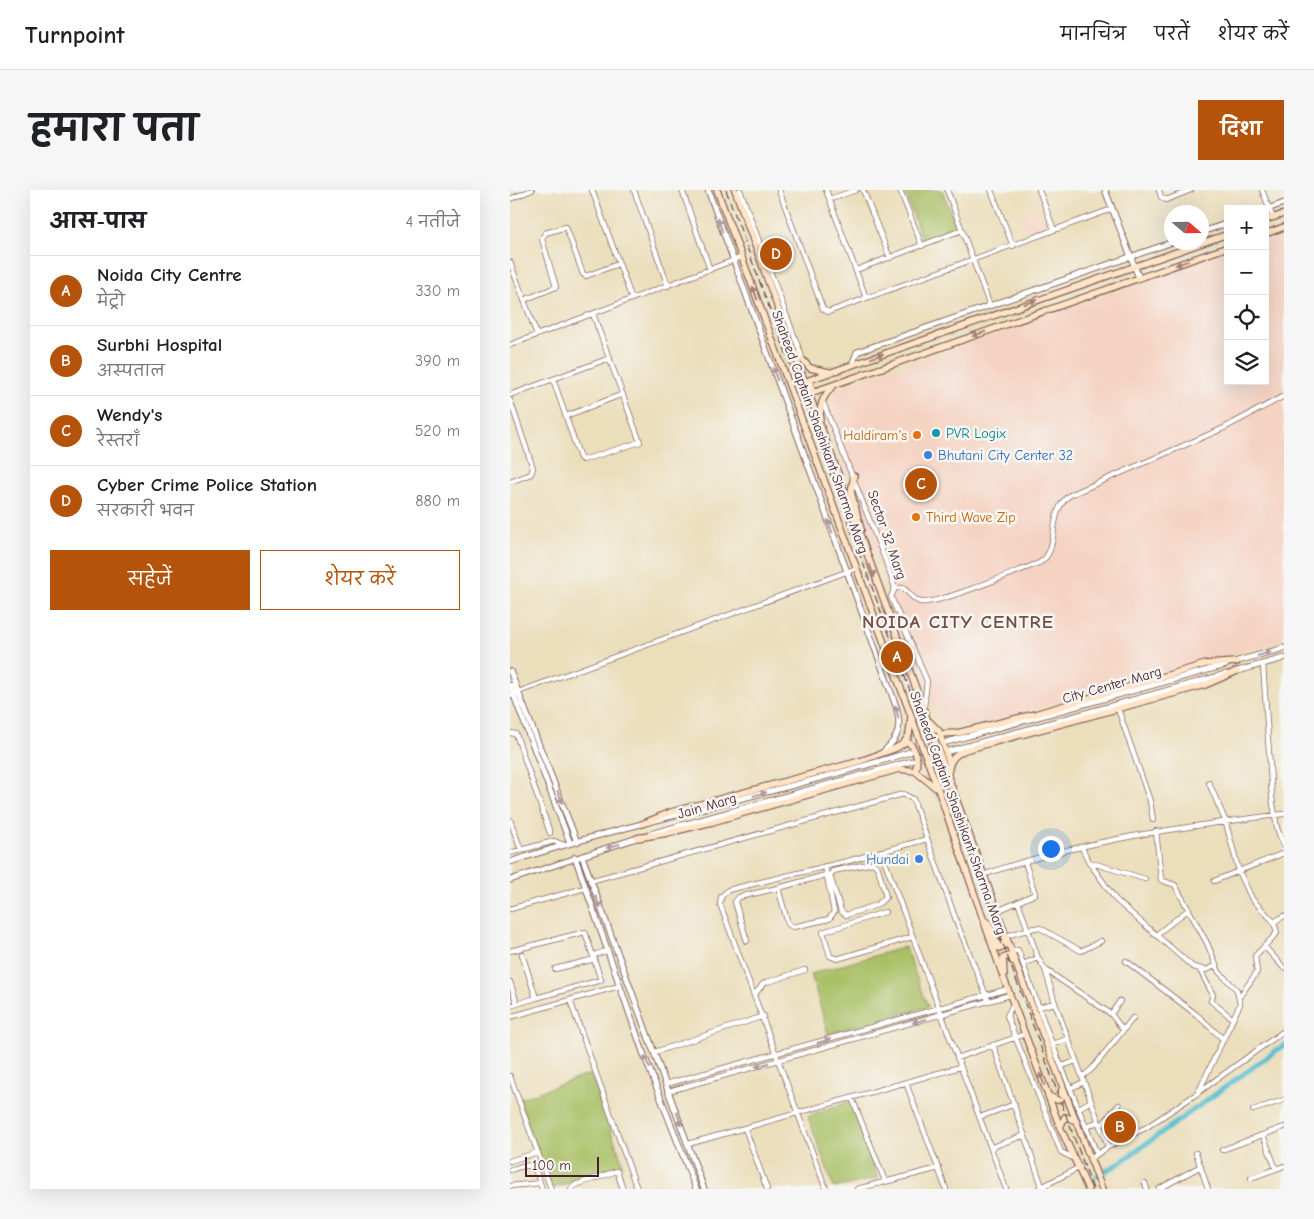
<!DOCTYPE html>
<html lang="hi">
<meta charset="utf-8">
<style>
body{margin:0;font-family:"Comic Neue","Playpen Sans Deva",sans-serif;background:#f6f6f6;color:#202124}
.controls{position:absolute;right:15px;top:15px;display:grid;overflow:hidden;border-radius:0px;box-shadow:0 5px 20px #0002}
.controls button{width:45px;height:45px;display:grid;place-items:center;padding:0;border:0;border-bottom:1px solid #e0e0e0;background:#fff;color:#202124;font:25px sans-serif}
.compass{position:absolute;left:654px;top:15px;width:45px;height:45px;border-radius:50%;background:#fff;box-shadow:0 5px 20px #0002;rotate:110deg}
.scale{position:absolute;left:15px;bottom:12px;width:74px;box-sizing:border-box;padding-left:5px;border:2px solid #4a1f2b;border-top:0;font-size:14px;line-height:18px;white-space:nowrap;color:#4a1f2b;-webkit-text-stroke:4px #f6f6f2;paint-order:stroke}
.you{position:absolute;left:540px;top:658px;width:18px;height:18px;margin:-12px;border:4px solid #fff;border-radius:50%;background:#1a73e8;box-shadow:0 0 0 8px #1a73e833}
.badge{display:grid;place-items:center;width:32px;height:32px;border-radius:50%;background:#b45309;color:#fff;font-size:16px;font-weight:700}
.pin{position:absolute;translate:-50% -50%;border:2px solid #fff;box-shadow:0 1px 5px #0006}
.list{margin:0;padding:0;list-style:none}
h2{display:flex;justify-content:space-between;align-items:center;height:65px;margin:0;padding:0 20px;font-size:21px}
h2 small{font-size:16px;font-weight:400;color:#757577}
.list li{display:grid;grid-template-columns:32px 1fr auto;gap:15px;align-items:center;box-sizing:border-box;height:70px;padding:0 20px;border-top:1px solid #e0e0e0}
.list b{display:block;font-size:19px;white-space:nowrap}
.list p{margin:0;font-size:16px;white-space:nowrap;color:#757577}
.list em{font-size:16px;font-style:normal;color:#757577}
.actions{display:flex;gap:10px;padding:15px 20px}
.actions a{flex:1;padding:11px 0;border:1px solid #b45309;border-radius:0px;text-align:center;font-size:18px;color:#b45309}
.actions .main{background:#b45309;color:#fff}
.icon{flex:none;width:28px;height:28px;fill:none;stroke:currentColor;stroke-width:2;stroke-linecap:round;stroke-linejoin:round}
.map{position:relative;flex:none;width:774px;height:999px;overflow:hidden;border-radius:0px}
header{display:flex;align-items:center;gap:30px;box-sizing:border-box;height:70px;padding:0 25px;background:#fff;border-bottom:1px solid #e0e0e0}
header strong{font-size:24px}
nav{display:flex;gap:28px;margin-inline-start:auto;font-size:18px}
.intro{display:flex;align-items:center;justify-content:space-between;box-sizing:border-box;height:120px;padding:0 30px}
h1{margin:0;font-size:35px}
.button{padding:12px 22px;border-radius:0px;background:#b45309;color:#fff;font-size:18px;font-weight:700}
main{display:flex;gap:30px;padding:0 30px}
aside{flex:1;background:#fff;border-radius:0px;box-shadow:0 5px 20px #0002}
.map>svg:first-child{display:block}
</style>
<header>
<strong>Turnpoint</strong>
<nav><a>मानचित्र</a><a>परतें</a><a>शेयर करें</a></nav>
</header>
<div class="intro"><h1>हमारा पता</h1><a class="button">दिशा</a></div>
<main>
<aside>
<h2>आस-पास<small>4 नतीजे</small></h2>
<ul class="list">
<li><span class="badge">A</span><div><b>Noida City Centre</b><p>मेट्रो</p></div><em>330 m</em></li>
<li><span class="badge">B</span><div><b>Surbhi Hospital</b><p>अस्पताल</p></div><em>390 m</em></li>
<li><span class="badge">C</span><div><b>Wendy's</b><p>रेस्तराँ</p></div><em>520 m</em></li>
<li><span class="badge">D</span><div><b>Cyber Crime Police Station</b><p>सरकारी भवन</p></div><em>880 m</em></li>
</ul>
<div class="actions"><a class="main">सहेजें</a><a>शेयर करें</a></div>
</aside>
<div class="map">
<svg width="774" height="999" viewBox="0 0 774 999">
<rect width="100%" height="100%" fill="#f6f6f2"/>
<filter id="ink" filterUnits="userSpaceOnUse"><feTurbulence type="fractalNoise" baseFrequency=".02" numOctaves="2"/><feDisplacementMap in="SourceGraphic" scale="10" xChannelSelector="R" yChannelSelector="G"/><feConvolveMatrix kernelMatrix="1 2 1 2 8 2 1 2 1" color-interpolation-filters="sRGB"/></filter>
<filter id="wash" filterUnits="userSpaceOnUse"><feTurbulence type="fractalNoise" baseFrequency=".0096" numOctaves="4" result="noise"/><feDisplacementMap in="SourceGraphic" scale="20" xChannelSelector="R" yChannelSelector="G"/><feGaussianBlur stdDeviation="1.12" result="paint"/><feColorMatrix in="noise" values="0 0 0 0 0 0 0 0 0 0 0 0 0 0 0 0 0 1.4 0 .05"/><feComposite in="paint" operator="in"/></filter>
<g filter="url(#wash)">
<rect width="100%" height="100%" fill="#ebdebb"/>
<path fill="#f5d3c2" d="M530 17 537 36 516 44 509 23Z
M774 43V450L460 537 442 535 431 529 424 518 316 231 318 215 326 199 718 62V191H755V49Z"/>
<path fill="#a8bf64" stroke="#796f48" d="M394 0H432L447 39 413 52Z
M395 757 418 817 318 844 301 784Z
M80 884 113 974 41 999 9 909Z
M340 911 368 988 324 998 298 927Z"/>
<g fill="none" stroke-linecap="round" stroke-linejoin="round">
<path stroke="#53bdd0" stroke-width="5" d="M587 986 608 974 774 855"/>
</g>
</g>
<g filter="url(#ink)">
<g fill="none" stroke-linecap="round" stroke-linejoin="round">
<path stroke="#cbb89e" stroke-width="5" stroke-dasharray="5 2.5" stroke-linecap="butt" d="M403 561 428 554
M404 571 432 563"/>
<defs>
<path id="minor" d="M82 0 122 109
M124 0 158 96
M172 0 200 80
M230 0 292 167
M269 0 313 119 318 122 602 19
M316 0 356 108
M353 0 380 68
M390 0 412 56
M437 0 480 116
M481 0 503 56
M529 0 544 40
M649 0 651 7 656 10 681 0
M752 0 763 28
M0 9 22 0
M320 9 346 0
M0 72 27 145
M346 80 452 40
M14 110 46 97 32 49 35 43 56 37 73 84 76 86 108 74
M0 155 232 67
M43 189 70 268 73 270 130 252 83 124
M0 205 100 168
M0 210 23 278 21 284 0 292
M313 212 376 372 385 398 381 407 417 491 414 517
M56 226 113 204
M385 398H393C399 402 404 411 411 412 428 415 509 380 529 373 552 360 535 323 560 305L714 238 774 206
M753 474 762 607 767 638 774 656
M0 505 347 378
M608 519 640 611 643 630
M0 543 6 544 40 643
M699 593 715 630 729 681 742 709 764 732 767 743 745 766 747 782 730 806
M0 630 11 660
M572 658 579 672 635 689
M371 661 496 999
M0 663 44 651 54 655
M579 672 606 710 683 777 696 780 705 776
M363 673 368 678 376 707 367 715 336 725 331 721 320 686 323 681Z
M315 676 324 722 319 729 283 737 278 734 268 698 316 685
M473 685C571 650 672 637 774 624
M80 691 393 604 403 609 447 733 478 810
M704 691 774 663
M508 712 525 704 515 672
M0 719 75 698
M487 721 508 712 528 768 535 779 545 813 598 957
M375 722 313 742 320 766 327 769 402 747
M764 732 774 726
M646 745 679 719
M496 746 524 738H530L571 761 591 751
M237 751 225 712 229 707 268 698
M754 756 774 778
M0 761 75 742 91 790 26 808 12 764
M502 762 508 760 539 846 587 964
M84 765 96 761
M616 771 687 825 713 849
M513 774 528 768
M45 779 85 769
M536 780 601 824 613 840
M690 780 703 805 701 811 723 829
M0 792 7 814
M245 804 254 793 295 780
M60 810 127 999
M503 814 497 826 551 962 565 969
M0 816 26 808
M529 817 545 813
M601 824 610 811
M0 827 109 796
M543 854 558 849
M483 855 532 996
M145 862 254 826
M447 868 515 844
M552 876 566 871
M0 886 41 999
M572 887 582 879 623 828
M396 893 436 999
M156 894 498 799
M561 898 574 892
M159 901 500 805
M689 902 774 841
M342 908 375 991
M569 918 581 911
M743 920 774 910
M470 927 505 914
M577 937 588 931
M590 937 609 915
M235 938 257 999
M753 945 766 979
M178 954 450 877
M482 957 515 945
M712 960 774 937
M686 963 698 999
M580 969 598 957 637 937 688 903 730 814 727 800 709 782 697 753 665 695 651 690 646 641
M0 971 28 962
M0 980C26 971 24 975 32 999
M741 988 774 976
M635 993 637 999
M0 996 30 993
M61 999 65 995 107 981 113 999
M316 999 210 714 211 707 218 700 338 671 417 649
M347 999 429 978
M528 999 570 977
M649 999 691 976"/>
<path id="tertiary" d="M198 0 386 516C392 537 389 548 373 562
M595 0 629 88
M755 20 774 13
M692 42 718 33
M342 175 347 162 663 52
M724 472 774 458
M0 481 67 652
M724 482 774 468
M0 495 60 653
M437 552 716 475
M439 561 716 484
M140 644 402 571
M72 666 194 999
M65 667 134 865 186 999
M0 672C131 629 268 604 400 562
M0 690 130 647"/>
<path id="secondary" d="M207 0 428 599 494 789 550 937 578 999
M225 0 509 782 592 999
M755 30 774 24
M718 44 299 190 303 202 718 57
M755 44 774 37
M287 164 300 178 319 182
M310 229C310 213 313 206 324 195
M344 286 341 302 351 339
M420 532 429 541 439 572
M431 544 447 543 525 524 696 474 727 472
M396 551C406 556 409 571 405 581
M438 583C440 570 443 566 455 560L695 495 727 481
M132 634 161 622 350 571 384 559 393 554 399 545 401 527
M127 648 158 643 202 632 389 579 405 581 426 598
M474 730 479 734 489 758 494 756V749
M494 785 493 768 499 766 502 771
M539 906 547 910 551 909 552 899
M550 937 555 927 565 930"/>
</defs>
<use href="#minor" stroke="#82625d" stroke-width="6"/>
<use href="#tertiary" stroke="#82625d" stroke-width="7"/>
<use href="#secondary" stroke="#82625d" stroke-width="8"/>
<use href="#minor" stroke="#fff" stroke-width="4.5"/>
<use href="#tertiary" stroke="#fff" stroke-width="5"/>
<use href="#secondary" stroke="#ffe4c6" stroke-width="5.5"/>
<path stroke="#4a1f2b" stroke-width="1" stroke-dasharray="8 4" stroke-linecap="butt" d="M216 0 583 999"/>
</g>
<defs><path id="oneway-solid" d="M-6-.8H1V-3.2L6.5 0L1 3.2V.8H-6Z" transform="scale(1.25)"/></defs>
<g fill="#ae9aa0">
<use href="#oneway-solid" transform="translate(210 35) rotate(-110)"/>
<use href="#oneway-solid" transform="translate(265 184) rotate(-110)"/>
<use href="#oneway-solid" transform="translate(320 336) rotate(-110)"/>
<use href="#oneway-solid" transform="translate(754 464) rotate(-16)"/>
<use href="#oneway-solid" transform="translate(387 522) rotate(-102)"/>
<use href="#oneway-solid" transform="translate(250 604) rotate(-15)"/>
<use href="#oneway-solid" transform="translate(50 607) rotate(68)"/>
<use href="#oneway-solid" transform="translate(103 656) rotate(162)"/>
<use href="#oneway-solid" transform="translate(88 712) rotate(69)"/>
<use href="#oneway-solid" transform="translate(409 831) rotate(164)"/>
<use href="#oneway-solid" transform="translate(314 851) rotate(-16)"/>
<use href="#oneway-solid" transform="translate(137 872) rotate(-113)"/>
<use href="#oneway-solid" transform="translate(252 875) rotate(165)"/>
<use href="#oneway-solid" transform="translate(169 929) rotate(71)"/>
</g>
<g fill="#a48278">
<use href="#oneway-solid" transform="translate(672 73) rotate(161)"/>
<use href="#oneway-solid" transform="translate(245 103) rotate(-110)"/>
<use href="#oneway-solid" transform="translate(520 112) rotate(-19)"/>
<use href="#oneway-solid" transform="translate(469 144) rotate(161)"/>
<use href="#oneway-solid" transform="translate(367 166) rotate(-20)"/>
<use href="#oneway-solid" transform="translate(362 381) rotate(70)"/>
<use href="#oneway-solid" transform="translate(532 889) rotate(-111)"/>
</g>
</g>
<circle fill="#0f9aa8" stroke="#f6f6f2" stroke-width="2" cx="426" cy="243" r="5"/>
<g fill="#e8710a" stroke="#f6f6f2" stroke-width="2">
<circle cx="407" cy="245" r="5"/>
<circle cx="406" cy="327" r="5"/>
</g>
<g fill="#3f7fe0" stroke="#f6f6f2" stroke-width="2">
<circle cx="418" cy="265" r="5"/>
<circle cx="409" cy="669" r="5"/>
</g>
<g text-anchor="middle" dominant-baseline="central" stroke-width="5" stroke-linejoin="round" paint-order="stroke">
<g font-size="14" fill="#4a1f2b" stroke="#f6f6f2">
<text transform="translate(310 242) rotate(70)">Shaheed Captain Shashikant Sharma Marg</text>
<text transform="translate(377 345) rotate(71)">Sector 32 Marg</text>
<text transform="translate(602 495) rotate(-16)">City Center Marg</text>
<text transform="translate(197 616) rotate(-16)">Jain Marg</text>
<text transform="translate(448 623) rotate(70)">Shaheed Captain Shashikant Sharma Marg</text>
</g>
<g font-size="14" fill="#0d838f" stroke="#f6f6f2" text-anchor="start">
<text x="436" y="243">PVR Logix</text>
</g>
<g font-size="14" fill="#c56008" stroke="#f6f6f2" text-anchor="end">
<text x="397" y="245">Haldiram's</text>
<text x="416" y="327" text-anchor="start">Third Wave Zip</text>
</g>
<g font-size="14" fill="#366cbe" stroke="#f6f6f2" text-anchor="start">
<text x="428" y="265">Bhutani City Center 32</text>
<text x="399" y="669" text-anchor="end">Hundai</text>
</g>
<g font-size="19" font-weight="bold" letter-spacing="1" fill="#784e48" stroke="#f6f6f2">
<text x="448" y="432">NOIDA CITY CENTRE</text>
</g>
</g>
</svg>
<div class="controls">
<button>+</button>
<button>−</button>
<button><svg class="icon" aria-label="locate" viewBox="0 0 24 24"><circle cx="12" cy="12" r="6"/><path d="M12 2v4M12 18v4M2 12h4M18 12h4"/></svg></button>
<button><svg class="icon" aria-label="layers" viewBox="0 0 24 24"><path d="M12 4l9 5-9 5-9-5zM3 14l9 5 9-5"/></svg></button>
</div>
<svg class="compass" viewBox="-18 -18 36 36"><path d="M0-13l5 13h-10z" fill="#e53935"/><path d="M0 13l5-13h-10z" fill="#757577"/></svg>
<div class="scale">100 m</div>
<div class="you"></div>
<div class="pin badge" style="left:387px;top:467px">A</div>
<div class="pin badge" style="left:610px;top:937px">B</div>
<div class="pin badge" style="left:411px;top:294px">C</div>
<div class="pin badge" style="left:266px;top:64px">D</div>
</div>
</main>
